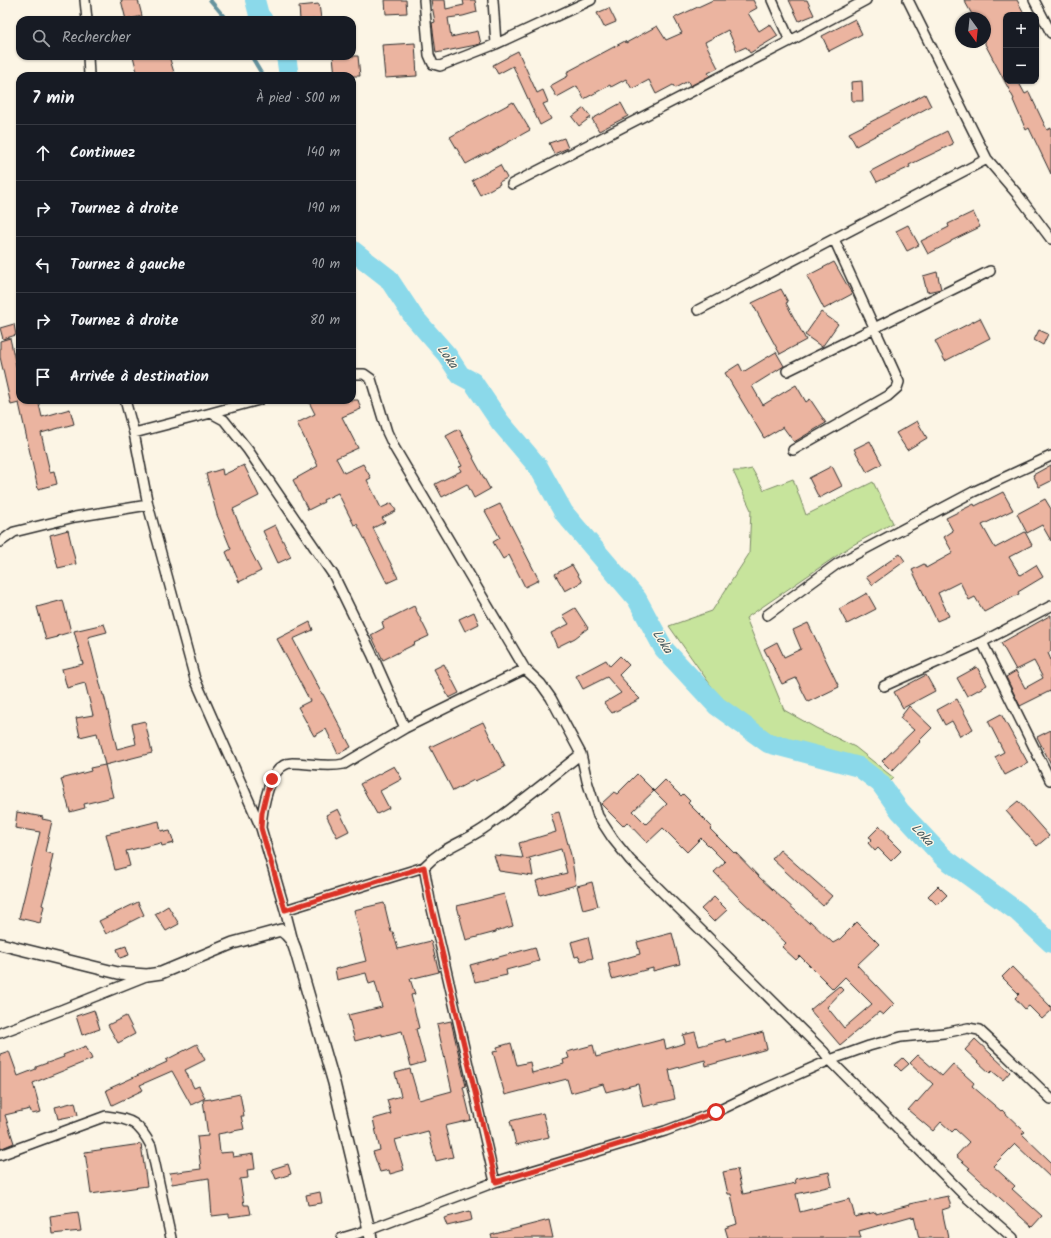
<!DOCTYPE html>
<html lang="fr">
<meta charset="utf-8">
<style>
body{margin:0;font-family:Kalam,sans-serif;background:#20242c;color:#f1f3f6}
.controls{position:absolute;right:12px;top:12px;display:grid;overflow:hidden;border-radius:8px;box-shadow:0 1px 3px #0004}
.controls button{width:36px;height:36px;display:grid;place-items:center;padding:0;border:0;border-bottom:1px solid #363941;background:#171b24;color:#f1f3f6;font:20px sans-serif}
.compass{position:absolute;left:955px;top:12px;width:36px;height:36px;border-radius:50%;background:#171b24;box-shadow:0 1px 3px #0004;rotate:165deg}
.stop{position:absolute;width:12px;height:12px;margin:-9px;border:3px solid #d93025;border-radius:50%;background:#fff}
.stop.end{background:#d93025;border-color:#fff;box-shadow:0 1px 4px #0008}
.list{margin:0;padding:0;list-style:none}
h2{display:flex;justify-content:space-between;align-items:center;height:52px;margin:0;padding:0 16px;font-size:17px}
h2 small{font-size:13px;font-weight:400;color:#9ea1a6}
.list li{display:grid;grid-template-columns:26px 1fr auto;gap:12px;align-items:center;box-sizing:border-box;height:56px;padding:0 16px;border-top:1px solid #363941}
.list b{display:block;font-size:15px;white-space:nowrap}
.list em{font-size:13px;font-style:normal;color:#9ea1a6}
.icon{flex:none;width:22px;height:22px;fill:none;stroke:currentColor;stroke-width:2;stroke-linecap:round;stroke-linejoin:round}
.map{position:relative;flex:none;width:1051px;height:1238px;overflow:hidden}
.search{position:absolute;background:#171b24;box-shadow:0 1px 3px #0004;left:16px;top:16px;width:340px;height:44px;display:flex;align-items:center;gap:10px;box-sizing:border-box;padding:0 14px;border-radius:12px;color:#9ea1a6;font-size:15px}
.panel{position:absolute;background:#171b24;box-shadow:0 1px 3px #0004;left:16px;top:72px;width:340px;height:332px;border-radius:12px}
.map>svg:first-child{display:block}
</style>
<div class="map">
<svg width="1051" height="1238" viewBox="0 0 1051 1238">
<rect width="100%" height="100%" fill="#fcf5e5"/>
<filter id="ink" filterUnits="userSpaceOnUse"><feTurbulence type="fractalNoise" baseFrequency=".025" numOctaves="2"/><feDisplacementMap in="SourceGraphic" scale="8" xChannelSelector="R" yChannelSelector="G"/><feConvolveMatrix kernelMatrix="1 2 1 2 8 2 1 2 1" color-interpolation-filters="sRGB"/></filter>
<g filter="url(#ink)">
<path fill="#c7e49c" stroke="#798864" d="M752 469 764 490 793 479 806 515 873 482 893 523 851 546 746 618 784 710 816 728 855 747 894 778 880 791 865 778 783 750 759 728 719 697 669 626 712 611 749 554 751 510 733 471H742Z"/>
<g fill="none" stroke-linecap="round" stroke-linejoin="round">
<path stroke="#65939e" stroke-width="3.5" d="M210 0 227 20
M251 56 263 76"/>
<path stroke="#8bd9ea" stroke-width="20" d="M255 0 259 15 263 20
M286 56 289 76
M352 250 388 278 413 316 447 355 460 375 473 382 500 422 539 468 564 513 637 599 664 649 717 706 768 743 859 767 880 783 900 811 943 857 1018 912 1051 943"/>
</g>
<path fill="#ebb4a0" stroke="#2b2b2b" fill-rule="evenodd" d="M121 0H138L142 16 126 20Z
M385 0H406L407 13 386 14Z
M431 0H445L446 9 464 5 463 0H475L477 12 463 16 448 18 451 37 478 31 481 44 436 53 432 23 435 22Z
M713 0H753L757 8 748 13 759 31 770 24 778 36 750 53 746 47 737 51 728 30 705 42 718 68 708 73 710 76 690 86 688 81 675 88 673 85 656 94 649 80 632 89 626 79 611 87 610 85 584 99 577 86 557 97 550 86 568 76 567 72 625 41 626 43 657 26 666 40 682 33 674 18Z
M789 0H807L814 15 799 21Z
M964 0H1017L1025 15H1006V81H1018L1025 94 1029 92 1047 130 1051 128V174L1029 128 1026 130 1013 100 1014 99 985 44V18H974Z
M319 4 321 19 300 20 299 6Z
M609 8 616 22 604 27 597 13Z
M855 19 862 34 829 51 822 36Z
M415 43 417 76 385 78 382 45Z
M518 51 537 93 543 90 548 102 543 104 551 119 540 125 513 66 498 74 493 65 508 57V56Z
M133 56H169L175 76H138Z
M333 56H358L360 76H335Z
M862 81 863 101H852L851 82Z
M925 94 931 106 856 146 849 133Z
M513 102 530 130 487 154 486 153 466 164 450 137 478 121Z
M621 103 628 116 599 131 592 119Z
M584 108 591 117 579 126 572 117Z
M947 131 953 144 909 165 910 167 877 182 871 171 915 148V147Z
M564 138 568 148 554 154 549 143Z
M500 165 507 178 499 182 500 184 480 195 472 180Z
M973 212 980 227 951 241V242L928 254 921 241 949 227 948 224Z
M908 225 919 245 907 251 896 231Z
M834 262 852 294 824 309 807 276Z
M937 272 941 289 927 292 923 276Z
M781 289 788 302 786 303 806 340 780 354 752 303Z
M821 312 838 324 822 347 805 335Z
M980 318 990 338 945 361 935 341Z
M14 324 16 335 3 339 0 328Z
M1039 330 1048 334 1043 345 1034 340Z
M10 338 17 370 20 369V400H38L42 417 70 409 74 424 41 433 50 472 54 471 57 484 38 489 19 403 11 405 0 357V341Z
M776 352 784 366 752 386 763 405 796 385 806 402 810 399 826 423 794 442 783 427 764 438 725 373 739 364 743 372Z
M308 400H358L361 409 342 417 358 448 336 458 344 473 363 464 371 478 367 480 381 508 392 503 396 511 382 518 385 522 373 528 398 578 387 583 357 524 354 525 338 493 323 500 324 502 308 510 293 480 318 466 297 423 315 414Z
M917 421 927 438 907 450 896 433Z
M459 429 474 457 473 458 490 489 474 498 467 484 442 497 435 484 461 471 459 467 462 466 446 436Z
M870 441 882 464 867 472 854 449Z
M244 465 259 496 233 509 246 542 261 571 239 582 226 552 231 549 217 515 206 474 222 469 223 475Z
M1051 465V481L1039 487 1033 475Z
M832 466 842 486 819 498 809 478Z
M1003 492 1013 510 982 525 995 548 1025 532 1032 545 1009 557 1020 575 1036 565 1043 577 1018 592 1019 594 984 612 975 597 969 600 960 582 938 593 949 616 937 621 912 570 924 564 926 568 953 553 944 537 953 531 946 518 974 504 975 506Z
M1045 499 1051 509V541L1042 525 1027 533 1017 514Z
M500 504 539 580 525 587 509 555 503 559 493 542 500 538 485 511Z
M275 525 291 557 278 563 263 531Z
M68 530 76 564 58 568 50 535Z
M900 554 905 561 872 585 866 577Z
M572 565 582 582 565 591 555 574Z
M867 593 876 609 847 624 839 609Z
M63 600 71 632 57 636 58 637 46 640 37 607Z
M414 606 429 636 414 643 415 644 383 660 371 635 384 628 382 622Z
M575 608 588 628 575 638 557 647 551 633 569 624 563 615Z
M474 612 479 624 465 631 459 619Z
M1051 615V651L1048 653 1051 660V693L1050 691 1020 706 1006 677 1016 671 1025 688 1043 678 1034 661 1016 670 1001 643Z
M310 622 313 630 293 639 322 694H323L351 747 338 754 326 729 314 736 298 707 310 701 277 639Z
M808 623 839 687 808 702 796 678 782 684 764 649 777 642 784 657 801 649 793 630Z
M104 624 107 632 88 637 103 695H104L117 749 136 744 132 724 145 721 152 753 105 765 97 733 80 737 76 718 93 715 85 683 67 688 62 669 83 664 74 631Z
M620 656 629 665 619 675 627 684 626 685 640 699 612 713 604 703 621 693 607 677 583 689 576 676 606 660 610 666Z
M444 664 459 693 449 698 434 669Z
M977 667 987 685 967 696 957 678Z
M926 675 935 691 903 708 894 692Z
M957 699 973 729 960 736 952 721 945 725 937 710Z
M909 706 932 728 919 741 920 742 892 771 882 761 914 730 900 718Z
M1001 714 1028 763 1005 775 995 757 1004 752 988 721Z
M483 722 505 767 475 781 474 780 453 791 430 747Z
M1051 730V764L1037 737Z
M105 765 113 797 84 804 85 808 70 812 61 779 91 771 90 768Z
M394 766 402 779 380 791 389 808 377 814 360 784Z
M637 774 654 791 665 780 681 796 683 794 690 801 688 803 712 827 710 829 734 853 735 852 760 878 809 923 810 921 833 943 840 939 857 922 879 944 857 965 894 1004 883 1015 879 1012 840 1045 810 1010 839 986 843 990 827 1007 844 1028 872 1004 845 977 833 989 800 956 796 960 782 947 786 943 740 899 714 872 725 862 701 838 687 852 663 828 647 843 627 822 623 826 601 804 614 792 617 794ZM654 791 667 804 646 824 633 811Z
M1018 801 1049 836 1037 846 1006 811Z
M338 809 349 831 337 837 326 815Z
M17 812 43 817 42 819 52 821 45 852 53 854 50 869H52L42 905 44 906 40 923 19 918 40 832 15 828Z
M559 812 571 855 576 885 540 895 536 881 567 873 561 849 526 859H530L533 876 499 871 494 855 523 858 519 843 556 832 551 814Z
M159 821 161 831 165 830V832L170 831 174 843 162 846 161 843 126 851 130 866 115 870 106 834Z
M880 826 889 836 888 838 901 851 891 861 878 848 875 851 868 843 872 839 869 837Z
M780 850 832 896 823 906 772 859Z
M592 882 598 906 583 910 577 886Z
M938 886 947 895 937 905 928 896Z
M504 894 513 926 496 931V932L466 940 457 906Z
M714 897 727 910 714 922 701 909Z
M138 902 144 915 106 934 99 921Z
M384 903 391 932H393L398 949 431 941 439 972 410 979 415 994 411 995 419 1028 416 1029 425 1062 411 1066 402 1031 382 1036V1034L355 1041 348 1015 382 1007 375 982 369 984 366 973 337 980 335 969 366 961 361 942H362L354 910Z
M168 906 179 924 166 931 155 914Z
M672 933 680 964 653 971V968L612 979 608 963 640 954 637 942Z
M588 937 593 958 581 961 579 956 575 957 571 942Z
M126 946 129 955 120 958 117 949Z
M535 947 539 961 506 970 507 975 475 982 470 965Z
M1012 967 1051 1007V1011L1042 1019 1029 1006 1025 1009 1015 998 1019 994 1002 977Z
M94 1010 100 1029 82 1035 76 1016Z
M126 1016 135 1034 118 1043 108 1025Z
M451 1021 466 1086 463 1087 471 1120 445 1126 453 1157 436 1161 428 1131 395 1140 404 1170 390 1174 389 1170 380 1172 373 1152 380 1150 373 1119 391 1114 387 1100 401 1096 395 1073 410 1069 419 1100 452 1091 437 1024Z
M695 1032 699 1046 725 1039 726 1042 763 1032 767 1049 706 1066 705 1060 669 1070 675 1099 643 1107 638 1084 606 1092 603 1084 571 1093 567 1079 505 1095 493 1052 498 1051 497 1047 511 1043 517 1065 530 1062 532 1073 564 1064 563 1060 569 1058 567 1052 593 1045 596 1057 664 1039 666 1049 685 1043 683 1035Z
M975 1039 1010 1072 1003 1080 992 1071 990 1073 965 1050Z
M197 1044 205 1060 185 1070 194 1088 199 1086 205 1098 191 1105 172 1071 140 1085 143 1090 112 1105 106 1090 167 1062 166 1060Z
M86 1046 92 1059 33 1083 41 1112 32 1114 30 1109 5 1115 14 1143 0 1149V1054L9 1051 18 1076 36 1069V1067L64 1057 63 1055Z
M918 1055 942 1076 953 1064 974 1083 972 1086 1001 1111 1002 1110 1025 1132 1022 1134 1051 1162V1178L1015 1144 993 1166 1015 1186 1012 1189 1042 1216 1032 1227 968 1169 970 1168 956 1156 969 1142 955 1129 952 1132 941 1122 933 1131 908 1110 916 1101 917 1102 933 1084 910 1063Z
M903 1058 909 1064 901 1071 895 1065Z
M240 1094 244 1116H241L244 1129 218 1134 220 1153 232 1152 233 1157 253 1154 255 1169 247 1170 248 1178 240 1179 244 1205H249L251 1214 229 1217V1214L212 1216 209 1178 172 1184 170 1173 201 1169 197 1137 208 1136 203 1100 211 1099V1100Z
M75 1102 78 1115 58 1119 55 1107Z
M543 1113 549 1137 516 1145 510 1121Z
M141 1144 147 1186 91 1194 85 1152Z
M288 1164 291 1174 276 1179 272 1169Z
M737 1169 743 1194 796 1183 795 1179 829 1172 832 1186 796 1194 800 1212 850 1199 855 1217 876 1212V1214L909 1205V1204L948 1196 951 1207 942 1210 948 1238H919L914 1217 912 1218V1216L859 1231 861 1238H728L725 1228 737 1224 731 1194H728L723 1172Z
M320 1192 322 1203 308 1205 306 1195Z
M470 1211 472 1220 447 1226 444 1218Z
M78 1212 81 1231 52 1234 50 1216Z
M549 1220 553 1238H492L491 1235Z"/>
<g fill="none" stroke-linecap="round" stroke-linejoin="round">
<defs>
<path id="minor" d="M85 0 87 20
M424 0 429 55 433 64 440 66 496 44 591 0
M493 0 496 44
M772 0 790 41
M908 0 987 159 1018 195 1051 239
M1034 0 1051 33
M88 56 89 76
M512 184 790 41 866 0
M698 310 987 159
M787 371 990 271
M352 374H364L371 379 387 432 394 447 525 669 541 684 551 698 581 754 587 781 598 816 613 839 630 860 824 1052 830 1060 963 1194 1013 1238
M125 400 134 433 148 505 195 679 261 828 285 910 293 941
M211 413 259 400
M134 433 211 413 224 420 248 450 334 576 372 654 405 728
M793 450 888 396 897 388 899 382 834 239
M0 542 14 532 75 517 148 505
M767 615 837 564 973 492 1051 456
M982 642 1050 780
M884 686 982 642 1051 606
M261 828C262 811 269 763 292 763 310 763 326 768 344 764L405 728 525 669
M285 910 424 867
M0 1033 61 1010 146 976
M0 1155 106 1116C132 1119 139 1123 151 1146L171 1238
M495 1182 430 900 424 867C443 847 462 843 483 829 517 806 549 779 581 754
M342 1238 369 1230 495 1182 665 1131 716 1112 753 1094 830 1060 869 1046 901 1037 944 1033 968 1028 979 1030 1007 1056 1051 1099"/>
<path id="tertiary" d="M0 944 118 973 147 975 161 973 233 943 281 930C289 936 293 941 296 952L334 1083 371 1238"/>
</defs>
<use href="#minor" stroke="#2b2b2b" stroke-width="12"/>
<use href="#tertiary" stroke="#2b2b2b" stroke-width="14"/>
<use href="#minor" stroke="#fcf5e5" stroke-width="9"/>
<use href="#tertiary" stroke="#fcf5e5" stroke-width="11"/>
</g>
</g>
<g fill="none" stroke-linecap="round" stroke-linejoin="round" filter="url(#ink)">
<path stroke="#d93025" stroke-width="5" d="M272 779 267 792 262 813 261 828 285 910 424 867 430 900 496 1182 665 1130 716 1112"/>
</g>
<g text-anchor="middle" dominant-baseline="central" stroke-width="3" stroke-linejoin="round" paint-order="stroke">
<g font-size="13" font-style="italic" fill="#43565b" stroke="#fcf5e5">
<text transform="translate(447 357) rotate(54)">Loka</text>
<text transform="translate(662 642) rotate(57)">Loka</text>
<text transform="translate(922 835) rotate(47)">Loka</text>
</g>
</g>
</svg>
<div class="controls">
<button>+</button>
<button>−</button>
</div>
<svg class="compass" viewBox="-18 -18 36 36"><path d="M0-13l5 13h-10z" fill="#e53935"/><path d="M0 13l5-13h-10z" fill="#9ea1a6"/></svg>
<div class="stop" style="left:716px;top:1112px"></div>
<div class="stop end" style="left:272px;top:779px"></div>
<div class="search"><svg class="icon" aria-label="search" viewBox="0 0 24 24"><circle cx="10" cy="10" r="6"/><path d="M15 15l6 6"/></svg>Rechercher</div>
<section class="panel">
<h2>7 min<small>À pied · 500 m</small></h2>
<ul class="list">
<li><svg class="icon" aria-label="ahead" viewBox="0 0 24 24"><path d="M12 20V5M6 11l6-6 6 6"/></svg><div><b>Continuez</b></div><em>140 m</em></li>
<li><svg class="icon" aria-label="right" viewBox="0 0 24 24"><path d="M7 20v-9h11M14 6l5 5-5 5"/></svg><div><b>Tournez à droite</b></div><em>190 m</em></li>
<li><svg class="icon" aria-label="left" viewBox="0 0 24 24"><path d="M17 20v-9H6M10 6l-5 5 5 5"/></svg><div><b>Tournez à gauche</b></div><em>90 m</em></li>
<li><svg class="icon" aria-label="right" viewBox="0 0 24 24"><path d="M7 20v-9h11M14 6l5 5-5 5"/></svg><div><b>Tournez à droite</b></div><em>80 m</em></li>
<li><svg class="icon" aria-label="arrive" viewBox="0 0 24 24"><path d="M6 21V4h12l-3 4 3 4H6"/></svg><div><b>Arrivée à destination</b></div></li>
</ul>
</section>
</div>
